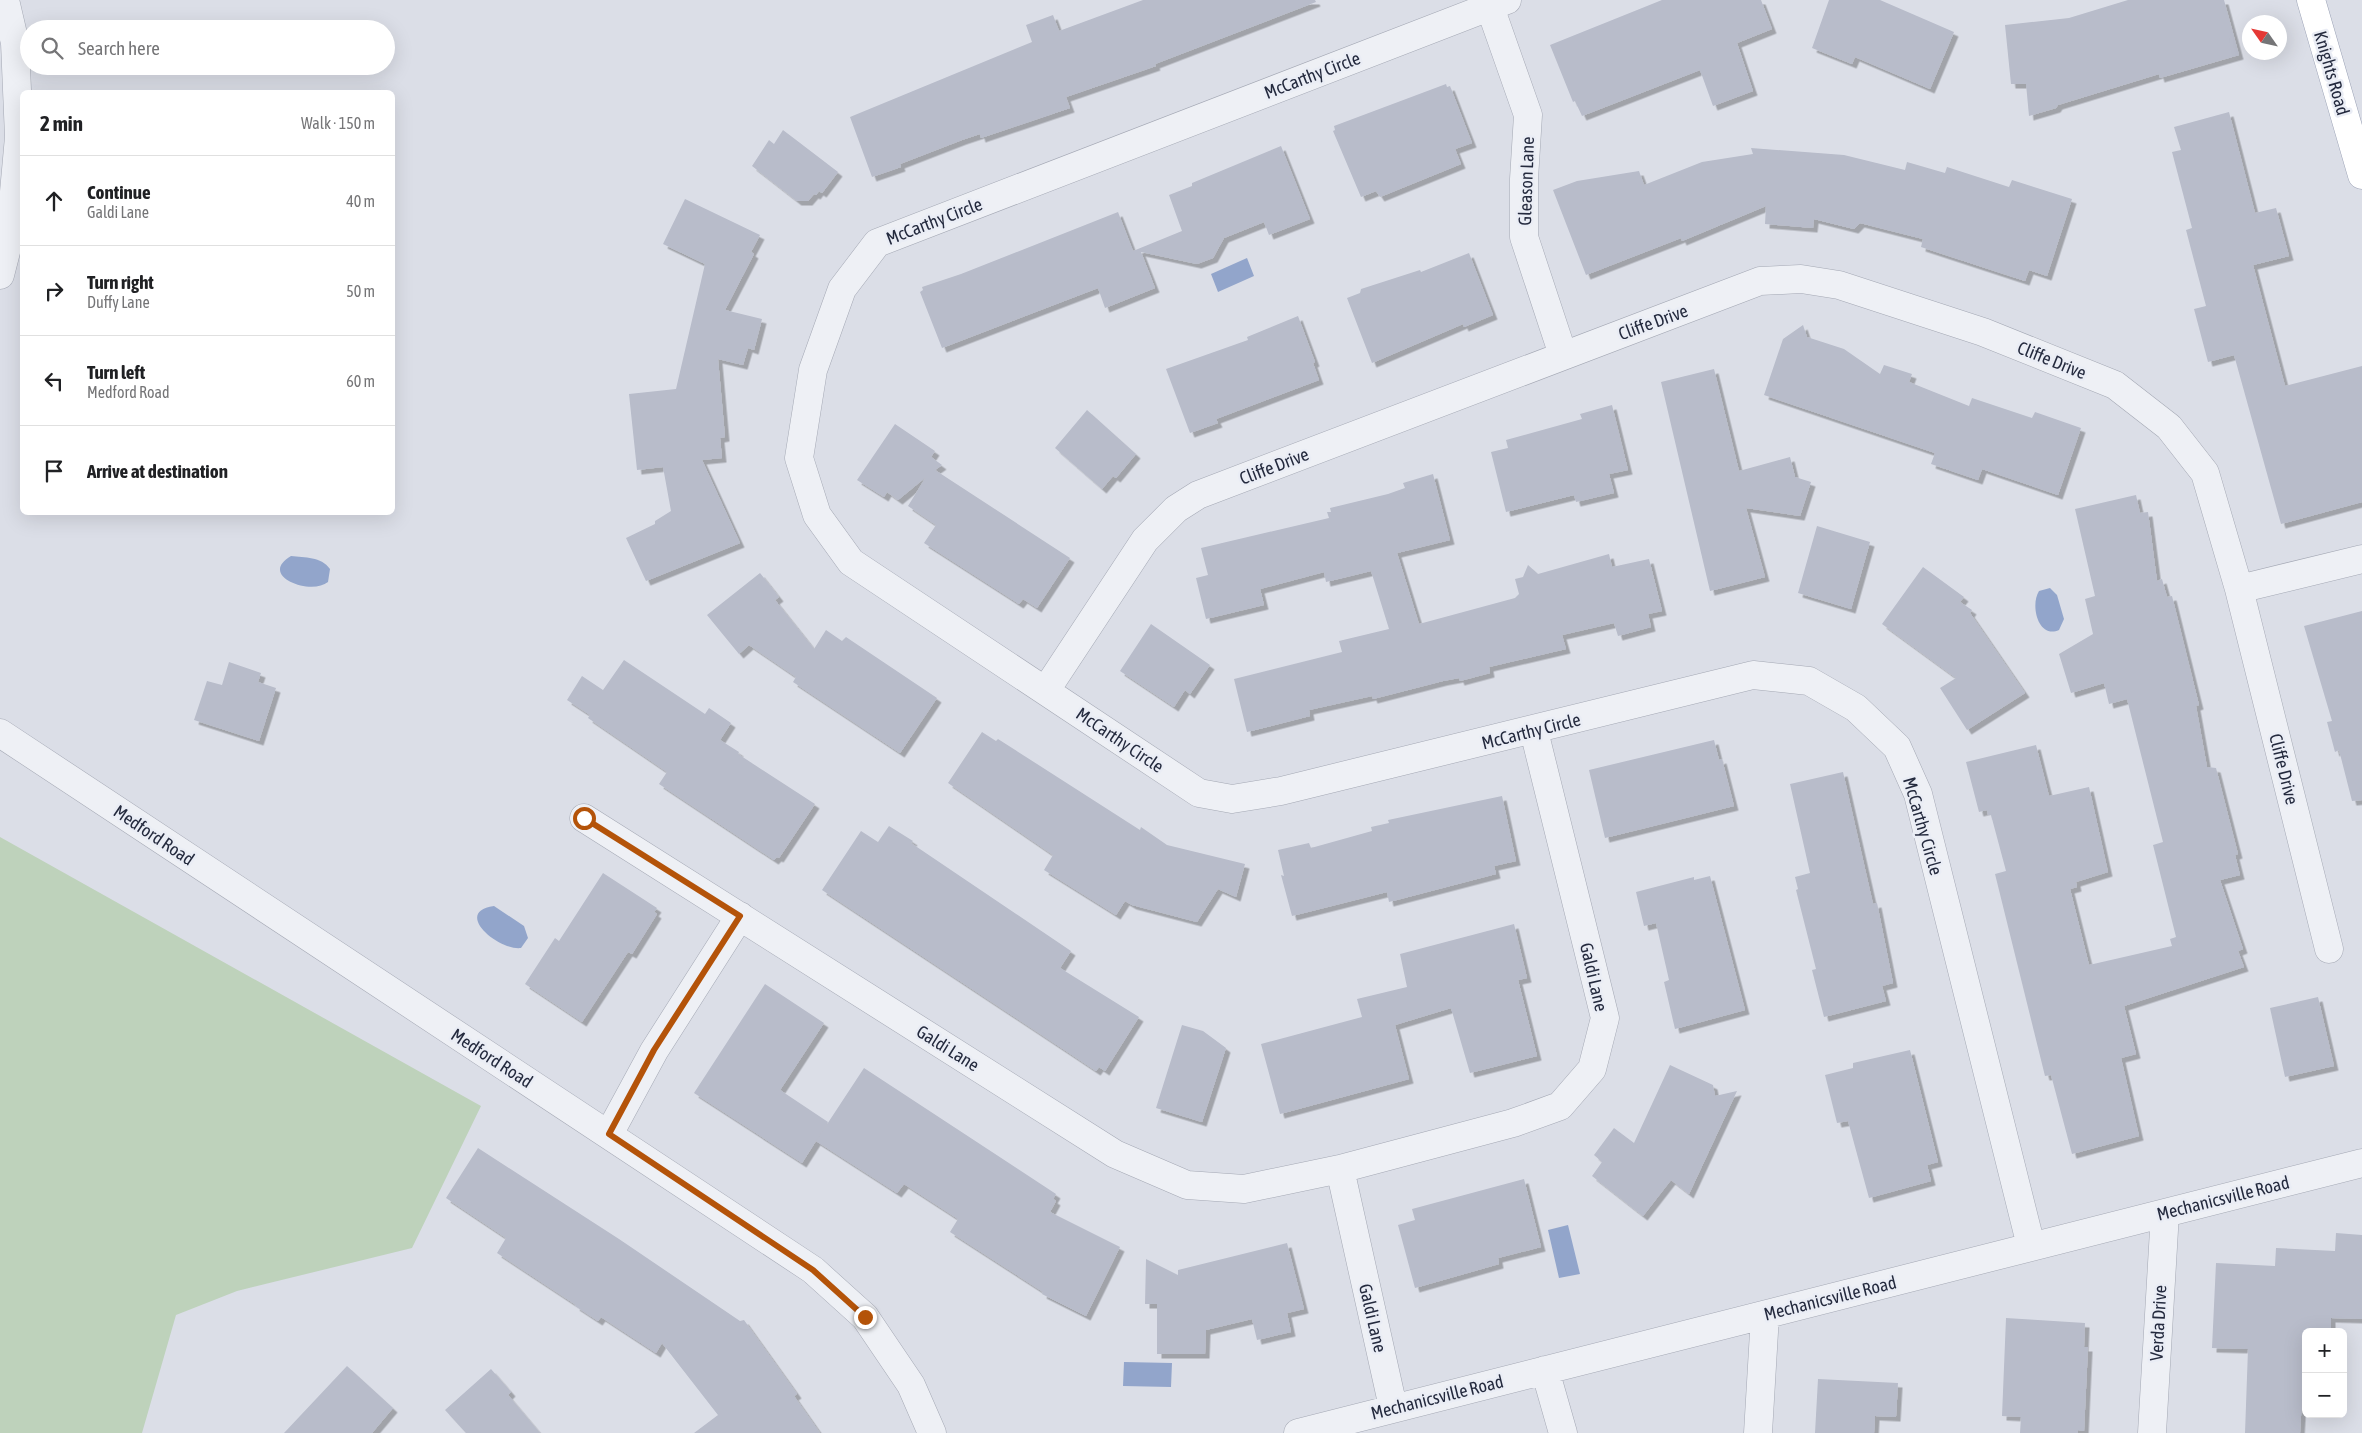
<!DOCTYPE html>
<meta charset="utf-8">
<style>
body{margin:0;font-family:"Asap Condensed",sans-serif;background:#f2f2f2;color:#202124}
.controls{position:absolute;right:15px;bottom:15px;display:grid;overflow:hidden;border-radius:8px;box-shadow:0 5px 20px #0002}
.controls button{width:45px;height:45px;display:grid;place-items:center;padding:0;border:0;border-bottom:1px solid #e0e0e0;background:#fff;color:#202124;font:25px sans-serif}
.compass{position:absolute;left:2242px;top:15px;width:45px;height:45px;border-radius:50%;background:#fff;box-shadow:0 5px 20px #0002;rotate:304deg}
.stop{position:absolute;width:15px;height:15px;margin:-11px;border:4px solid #b45309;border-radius:50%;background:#fff}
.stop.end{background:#b45309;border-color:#fff;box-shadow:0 1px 5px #0008}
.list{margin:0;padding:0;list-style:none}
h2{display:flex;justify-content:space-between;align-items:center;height:65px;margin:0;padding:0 20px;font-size:21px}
h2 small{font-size:16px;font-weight:400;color:#757577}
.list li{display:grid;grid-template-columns:32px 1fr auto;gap:15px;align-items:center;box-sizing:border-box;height:90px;padding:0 20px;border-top:1px solid #e0e0e0}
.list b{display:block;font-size:19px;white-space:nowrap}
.list p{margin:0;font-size:16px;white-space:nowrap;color:#757577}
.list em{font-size:16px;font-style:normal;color:#757577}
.icon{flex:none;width:28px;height:28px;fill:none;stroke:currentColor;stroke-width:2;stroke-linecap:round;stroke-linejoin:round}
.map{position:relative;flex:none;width:2362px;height:1433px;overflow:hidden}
.search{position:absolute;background:#fff;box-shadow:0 5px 20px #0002;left:20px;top:20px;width:375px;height:55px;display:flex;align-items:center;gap:12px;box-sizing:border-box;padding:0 18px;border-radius:28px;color:#757577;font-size:19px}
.panel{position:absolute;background:#fff;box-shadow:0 5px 20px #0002;left:20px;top:90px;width:375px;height:425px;border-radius:8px}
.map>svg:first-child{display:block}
</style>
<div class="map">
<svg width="2362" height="1433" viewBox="0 0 2362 1433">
<defs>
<filter id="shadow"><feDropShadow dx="4.5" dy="4.5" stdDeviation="0" flood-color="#0004"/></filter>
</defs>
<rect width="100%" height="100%" fill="#dbdee7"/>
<path fill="#bed2bb" d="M0 837 481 1106 412 1248 237 1291 176 1315 142 1433H0Z"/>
<path fill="#92a5cb" d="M1247 258 1254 276 1218 292 1211 274Z
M291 556C305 558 321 556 330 569L328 582C311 596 257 576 291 556Z
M2050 588 2057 595 2064 619 2059 630C2038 639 2030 605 2039 591Z
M494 906 524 926 528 938 521 948C499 951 452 912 494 906Z
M1568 1225 1580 1274 1559 1278 1548 1230Z
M1124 1362 1172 1363 1171 1387 1123 1386Z"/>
<path fill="#b8bcca" filter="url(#shadow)" d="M1143 0H1315L1316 2 1155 64 1156 66 1066 97 1070 108 981 138 980 134 962 140 900 164 901 167 872 177 850 117 1032 42 1026 25 1053 15 1059 31Z
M1662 0H1761L1772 29 1737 43 1753 91 1713 106 1700 70 1582 116 1575 101 1573 102 1550 45Z
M1829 0H1880L1954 32 1930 89 1855 57 1852 64 1812 48Z
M2128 0H2224L2239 55 2160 78 2159 74 2058 105 2056 108 2029 116 2026 84H2011L2005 25 2069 18Z
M1446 84 1447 87 1450 86 1472 143 1455 149 1461 164 1380 197 1376 191 1361 197 1333 131 1335 130 1334 126Z
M2229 112 2255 213 2276 208 2289 256 2253 265 2285 386 2362 366V502L2281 524 2234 355 2208 362 2194 309 2206 306 2186 230 2192 228 2172 152 2181 150 2174 127Z
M783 130 838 172 822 193 819 191 816 195 814 194 808 201H797L752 166 769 140 774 144Z
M1281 146 1310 219 1269 235 1264 222 1224 238 1213 258 1197 264 1141 252 1155 288 1105 308 1098 288 942 348 920 292 923 290 922 287 961 274 1118 212 1133 251 1182 231 1169 195 1192 186V183Z
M1751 148 1844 155 1905 170 1907 162 1945 173 1947 167 2009 187 2012 180 2072 199 2047 276 2029 270 2025 281 1921 247 1923 239 1860 223 1854 229 1814 219 1813 228 1765 224 1766 206 1682 241 1681 238 1586 275 1553 190 1577 181 1639 171 1644 185 1702 162 1753 154Z
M685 199 760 235 751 252 754 254 725 310 762 319 754 350 748 348 743 365 718 359 725 437 720 438 722 458 702 460 740 543 646 581 626 538 655 524V521L671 511 663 467 637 470 629 394 676 389 705 264 663 244Z
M1469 253 1493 315 1464 327 1463 324 1372 363 1347 298 1360 293 1361 289 1420 270 1421 272Z
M1298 316 1315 362 1313 363 1319 380 1216 419 1218 423 1190 433 1166 369 1248 340 1247 337Z
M1803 325 1807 337 1844 349 1880 374 1884 365 1912 374 1909 382 1969 406 1972 398 2032 418 2035 412 2081 428 2058 495 1982 469 1978 480 1931 464 1935 453 1764 395 1783 339Z
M1714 369 1739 471 1790 457 1795 477 1811 482 1800 516 1746 508 1765 577 1710 591 1661 382Z
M1612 405 1628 470 1609 474 1614 493 1576 502 1574 495 1506 512 1491 452 1508 448 1506 440 1582 419 1580 414Z
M1087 410 1136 454 1116 478 1113 476 1102 489 1055 448Z
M895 424 935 451 931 457 942 465 935 470 1070 558 1037 608 1023 599 1019 604 924 543 936 525 908 506 926 477 898 500 887 492 884 497 857 480Z
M1433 474 1450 540 1397 553 1419 624 1515 598 1519 594 1515 579 1523 577 1528 565 1538 574 1609 554 1612 567 1649 559 1662 611 1648 614 1651 627 1618 636 1614 623 1562 635 1566 649 1489 667 1490 673 1460 681 1459 678 1443 681 1373 699 1372 696 1309 710 1310 716 1247 732 1234 679 1342 652 1339 641 1389 629 1371 571 1326 582 1324 572 1260 589 1264 605 1206 619 1196 578 1208 575 1201 548 1329 518 1327 512H1331L1330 508 1388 494 1405 488 1403 483Z
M2136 495 2140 513 2148 512 2157 581 2162 579 2167 597 2172 596 2199 705 2196 706 2207 767 2216 768 2238 854 2235 855 2240 875 2220 880 2243 949 2238 951 2244 967 2124 1006 2136 1054 2121 1058 2139 1136 2072 1154 2051 1075 2045 1076 1995 874 2006 871 1991 815H1988L1987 810 1979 812 1966 762 2036 745 2049 796 2089 787 2108 872 2076 882 2077 887 2070 889 2089 965 2172 946 2170 939 2176 937 2153 845 2163 842 2127 699 2109 704 2104 683 2071 693 2059 654 2093 634 2085 599 2095 596 2075 509Z
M1817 526 1870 542 1851 609 1798 593Z
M1923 567 1964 597 1960 602 1972 610 1970 613 2025 693 1967 730 1940 688 1956 678 1882 624Z
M760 573 779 597 775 600 814 649 826 630 842 641 846 637 937 698 900 753 793 682 796 677 749 645 739 654 707 615Z
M2362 611V800L2352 801 2339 750 2335 752 2327 722 2332 721 2304 626Z
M1151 624 1210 665 1190 694 1185 690 1174 707 1120 671Z
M624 660 705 714 709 708 731 723 720 740 739 752 738 754 815 804 779 858 777 857 774 860 659 784 667 772 588 718 590 715 567 700 582 676 603 690Z
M229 662 261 673 258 682 276 688 259 741 194 720 207 681 222 685Z
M982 732 996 741 998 739 1140 830 1141 827 1167 845 1245 864 1236 897 1218 889 1197 922 1132 905 1125 901 1116 915 1044 870 1053 855 948 783Z
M1714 740 1719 760 1722 759 1734 806 1605 838 1589 770Z
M1843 772 1873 904 1877 903 1893 983 1882 986 1886 1001 1824 1017 1812 970 1816 969 1796 890 1798 889 1795 877 1810 873 1790 784Z
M1502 796 1516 861 1494 866 1496 874 1389 902 1387 892 1292 916 1281 875 1284 876 1278 850 1309 843 1311 848 1372 831 1371 827 1389 823 1388 820Z
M889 826 913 841 911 843 1071 951 1060 968 1139 1017 1105 1071 1099 1067 1096 1071 1072 1055 822 890 861 831 878 842Z
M603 873 657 908 654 912 657 914 632 954 628 952 582 1022 525 984 555 938 559 941Z
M1710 876 1745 1010 1675 1029 1664 982 1669 980 1656 923 1644 926 1636 892 1694 877V880Z
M1514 924 1527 978 1518 980 1537 1056 1470 1073 1451 1008 1395 1025 1409 1079 1280 1114 1261 1044 1362 1017 1357 999 1407 987 1400 954Z
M765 984 824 1023 780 1090 828 1122 802 1163 694 1093Z
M2318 997 2334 1066 2285 1077 2270 1008Z
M1182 1025 1203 1031 1226 1048 1202 1122 1156 1108Z
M1910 1050 1938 1162 1927 1165 1931 1181 1869 1198 1848 1121 1837 1123 1825 1075 1853 1068V1063Z
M1670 1065 1713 1085 1715 1096 1737 1091 1689 1194 1671 1180 1643 1216 1592 1176 1602 1162 1594 1155 1614 1128 1634 1143Z
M864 1068 1056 1194 1053 1199 1056 1201 1050 1212 1120 1247 1086 1316 1042 1294 1043 1292 950 1232 958 1219 904 1184 897 1193 816 1141Z
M478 1148 619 1239 740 1321 744 1320 797 1394 794 1396 820 1433H694L718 1415 662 1343 656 1353 601 1317 598 1321 575 1306 576 1305 497 1253 506 1238 446 1198Z
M1524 1179 1541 1247 1498 1258 1499 1264 1415 1288 1398 1225 1415 1220 1412 1209Z
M2336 1233 2362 1235V1319L2331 1318V1332H2306L2300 1433H2245L2248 1349 2212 1348 2216 1263 2275 1266 2276 1248 2335 1251Z
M1287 1243 1304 1309 1287 1313 1291 1332 1257 1340 1252 1319 1206 1330 1205 1354H1157V1304H1145L1146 1259 1178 1275V1270Z
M2006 1318 2085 1323 2084 1347H2088L2084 1431 2078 1430V1433H2020L2021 1417 2002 1416Z
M347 1366 393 1408 372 1433H284Z
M491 1369 511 1392 508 1395 540 1433H466L445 1410Z
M1818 1379 1898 1383 1896 1417 1875 1416 1874 1433H1815Z"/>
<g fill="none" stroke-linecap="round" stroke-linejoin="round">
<defs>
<path id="minor" d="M1507 0 877 243 842 289 813 370 799 458 817 515 851 562 1199 793 1232 799 1281 791 1753 675 1809 681 1856 708 1897 747 1918 794 2031 1246
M1490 7 1528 115 1524 179V237L1563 355
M0 275 10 236 19 137 15 43 5 0
M2239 589 2362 559
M1046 690 1145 540 1176 509 1198 495 1760 281 1801 279 1839 285 1983 332 2115 385 2169 427 2205 473 2239 589 2329 949
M0 733 813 1270 865 1317 911 1385 932 1433
M584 818 1115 1154 1187 1185 1244 1189 1340 1169 1513 1123 1560 1106 1592 1069 1605 1018 1534 731
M609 1134 654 1051 740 916
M1340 1169 1393 1407
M1545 1370 1563 1433
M1298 1433 2362 1163
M1758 1433 1765 1315
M2152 1433 2165 1213"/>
<path id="primary" d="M2311 0 2362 175"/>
</defs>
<use href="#minor" stroke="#a4a8b4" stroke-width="29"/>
<use href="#primary" stroke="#99a0b4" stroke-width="29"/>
<use href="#minor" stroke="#eef0f5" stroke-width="28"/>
<use href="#primary" stroke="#fff" stroke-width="28"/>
</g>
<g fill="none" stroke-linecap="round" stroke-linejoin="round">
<path stroke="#b45309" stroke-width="6" d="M584 818 740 916 654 1050 609 1134 813 1270 865 1317"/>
</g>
<g text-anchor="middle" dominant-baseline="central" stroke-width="5" stroke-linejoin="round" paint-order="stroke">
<g font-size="18" fill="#242a3e" stroke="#eaedf5">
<text transform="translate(2332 73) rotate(74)">Knights Road</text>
<text transform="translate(1312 75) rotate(-21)">McCarthy Circle</text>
<text transform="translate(1526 181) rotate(-88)">Gleason Lane</text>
<text transform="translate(934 221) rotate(-21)">McCarthy Circle</text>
<text transform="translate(1653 322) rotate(-20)">Cliffe Drive</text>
<text transform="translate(2052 360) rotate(22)">Cliffe Drive</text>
<text transform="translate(1274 466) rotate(-21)">Cliffe Drive</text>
<text transform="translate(1531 731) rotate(-14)">McCarthy Circle</text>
<text transform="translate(1120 740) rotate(34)">McCarthy Circle</text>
<text transform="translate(2284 769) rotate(76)">Cliffe Drive</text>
<text transform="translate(1923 826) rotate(74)">McCarthy Circle</text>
<text transform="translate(154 835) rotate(34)">Medford Road</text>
<text transform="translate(1594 977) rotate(77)">Galdi Lane</text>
<text transform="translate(948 1048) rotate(32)">Galdi Lane</text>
<text transform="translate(492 1058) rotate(33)">Medford Road</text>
<text transform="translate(2223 1198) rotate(-14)">Mechanicsville Road</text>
<text transform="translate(1830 1298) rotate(-14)">Mechanicsville Road</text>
<text transform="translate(1373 1318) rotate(77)">Galdi Lane</text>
<text transform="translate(2158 1323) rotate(-87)">Verda Drive</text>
<text transform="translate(1437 1397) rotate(-14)">Mechanicsville Road</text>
</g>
</g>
</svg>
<div class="controls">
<button>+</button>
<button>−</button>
</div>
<svg class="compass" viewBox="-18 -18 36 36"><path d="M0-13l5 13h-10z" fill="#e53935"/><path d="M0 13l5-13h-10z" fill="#757577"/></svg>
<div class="stop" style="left:584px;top:818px"></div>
<div class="stop end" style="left:865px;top:1317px"></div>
<div class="search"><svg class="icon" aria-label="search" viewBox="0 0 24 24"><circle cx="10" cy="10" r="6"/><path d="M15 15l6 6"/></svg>Search here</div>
<section class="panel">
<h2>2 min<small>Walk · 150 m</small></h2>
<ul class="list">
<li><svg class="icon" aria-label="ahead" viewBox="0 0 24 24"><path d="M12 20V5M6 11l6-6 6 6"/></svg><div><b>Continue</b><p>Galdi Lane</p></div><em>40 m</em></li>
<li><svg class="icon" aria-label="right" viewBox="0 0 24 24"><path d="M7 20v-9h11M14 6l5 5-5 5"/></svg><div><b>Turn right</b><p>Duffy Lane</p></div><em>50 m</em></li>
<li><svg class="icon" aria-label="left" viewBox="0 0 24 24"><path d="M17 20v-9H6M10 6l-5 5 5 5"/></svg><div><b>Turn left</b><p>Medford Road</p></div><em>60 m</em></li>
<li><svg class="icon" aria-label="arrive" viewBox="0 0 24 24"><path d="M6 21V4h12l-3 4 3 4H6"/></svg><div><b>Arrive at destination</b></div></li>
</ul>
</section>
</div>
